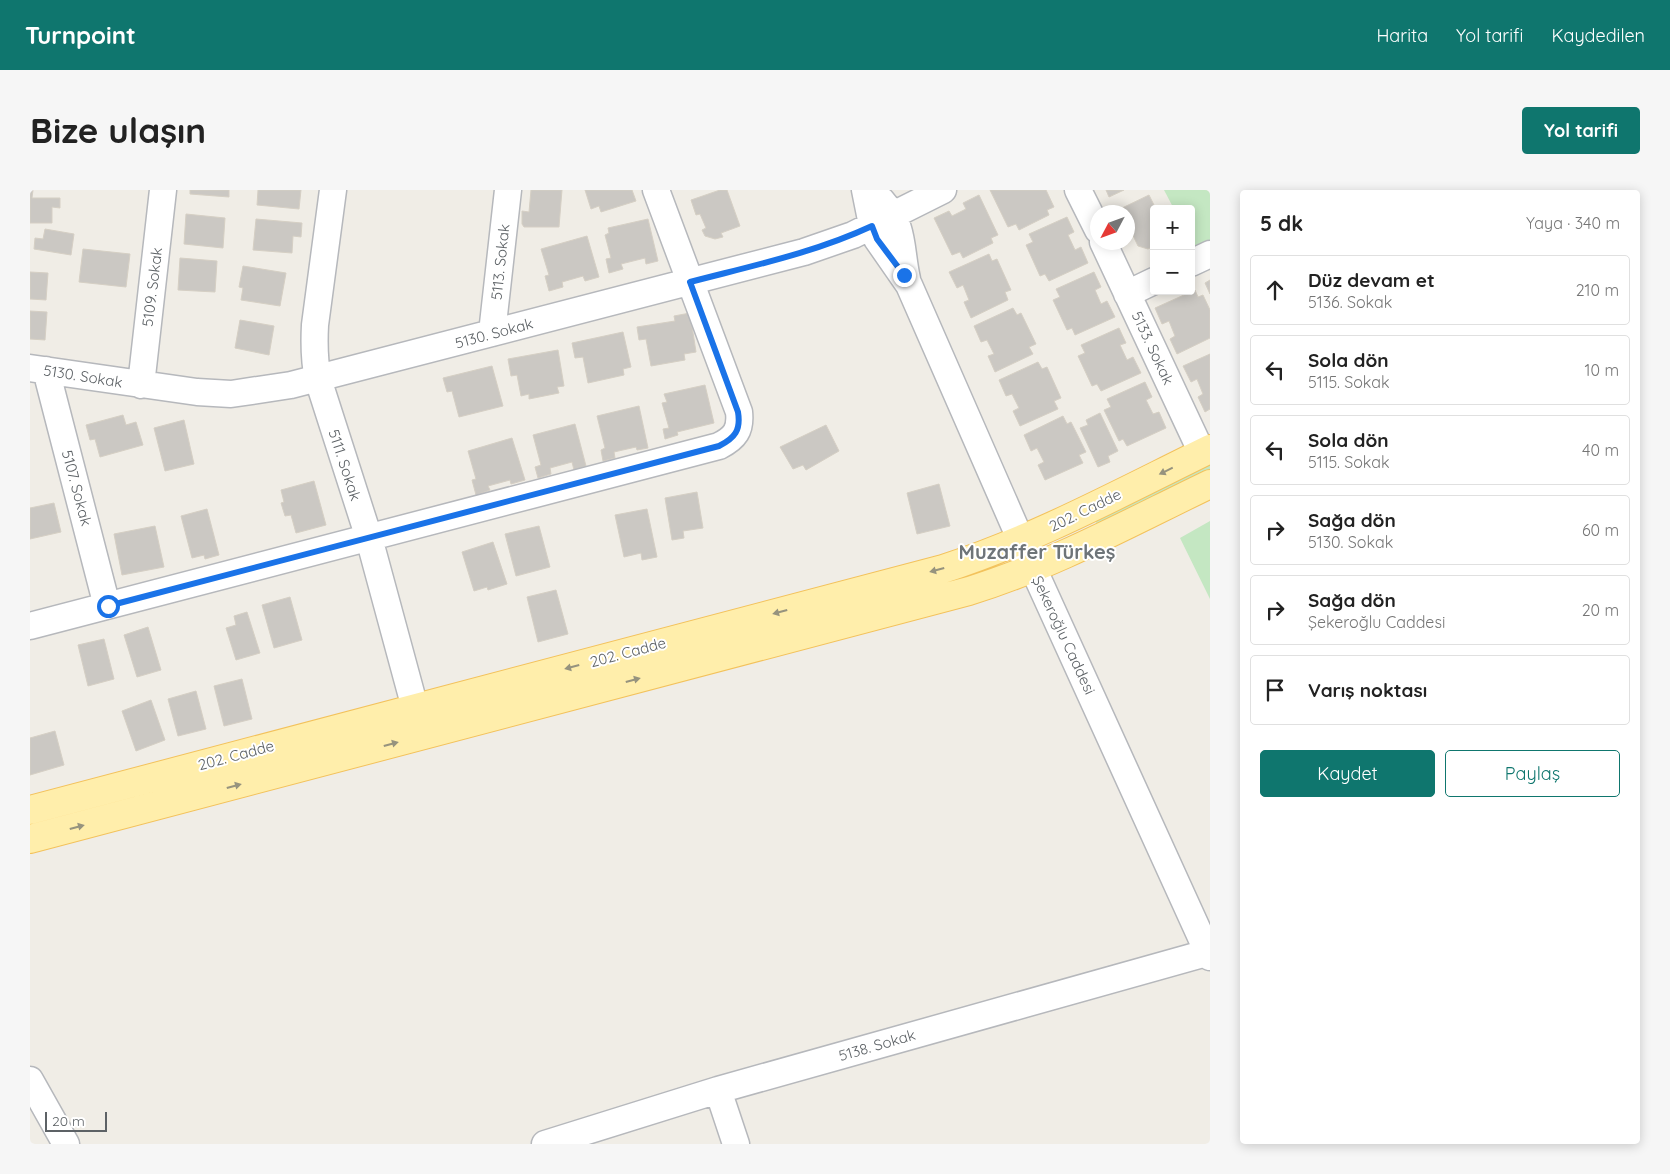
<!DOCTYPE html>
<html lang="tr">
<meta charset="utf-8">
<style>
body{margin:0;font-family:Quicksand,sans-serif;background:#f6f6f6;color:#222}
.controls{position:absolute;right:15px;top:15px;display:grid;overflow:hidden;border-radius:5px;box-shadow:0 2px 12px #0003}
.controls button{width:45px;height:45px;display:grid;place-items:center;padding:0;border:0;border-bottom:1px solid #e0e0e0;background:#fff;color:#222;font:25px sans-serif}
.compass{position:absolute;left:1060px;top:15px;width:45px;height:45px;border-radius:50%;background:#fff;box-shadow:0 2px 12px #0003;rotate:229deg}
.scale{position:absolute;left:15px;bottom:12px;width:62px;box-sizing:border-box;padding-left:5px;border:2px solid #5d6266;border-top:0;font-size:14px;line-height:18px;white-space:nowrap;color:#5d6266;-webkit-text-stroke:4px #fff;paint-order:stroke}
.stop{position:absolute;width:15px;height:15px;margin:-11px;border:4px solid #1a73e8;border-radius:50%;background:#fff}
.stop.end{background:#1a73e8;border-color:#fff;box-shadow:0 1px 5px #0008}
.list{margin:0;padding:0;list-style:none}
h2{display:flex;justify-content:space-between;align-items:center;height:65px;margin:0;padding:0 20px;font-size:21px}
h2 small{font-size:16px;font-weight:400;color:#767676}
.list li{display:grid;grid-template-columns:32px 1fr auto;gap:15px;align-items:center;box-sizing:border-box;height:70px;margin:0 10px 10px;padding:0 10px;border:1px solid #e0e0e0;border-radius:5px}
.list b{display:block;font-size:19px;white-space:nowrap}
.list p{margin:0;font-size:16px;white-space:nowrap;color:#767676}
.list em{font-size:16px;font-style:normal;color:#767676}
.actions{display:flex;gap:10px;padding:15px 20px}
.actions a{flex:1;padding:11px 0;border:1px solid #0f766e;border-radius:5px;text-align:center;font-size:18px;color:#0f766e}
.actions .main{background:#0f766e;color:#fff}
.icon{flex:none;width:28px;height:28px;fill:none;stroke:currentColor;stroke-width:2;stroke-linecap:round;stroke-linejoin:round}
.map{position:relative;flex:none;width:1180px;height:954px;overflow:hidden;border-radius:5px}
header{display:flex;align-items:center;gap:30px;box-sizing:border-box;height:70px;padding:0 25px;background:#0f766e;color:#fff}
header strong{font-size:24px}
nav{display:flex;gap:28px;margin-inline-start:auto;font-size:18px}
.intro{display:flex;align-items:center;justify-content:space-between;box-sizing:border-box;height:120px;padding:0 30px}
h1{margin:0;font-size:35px}
.button{padding:12px 22px;border-radius:5px;background:#0f766e;color:#fff;font-size:18px;font-weight:700}
main{display:flex;gap:30px;padding:0 30px}
aside{flex:1;background:#fff;border-radius:5px;box-shadow:0 2px 12px #0003}
.map>svg:first-child{display:block}
</style>
<header>
<strong>Turnpoint</strong>
<nav><a>Harita</a><a>Yol tarifi</a><a>Kaydedilen</a></nav>
</header>
<div class="intro"><h1>Bize ulaşın</h1><a class="button">Yol tarifi</a></div>
<main>
<div class="map">
<svg width="1180" height="954" viewBox="0 0 1180 954">
<rect width="100%" height="100%" fill="#f0ede6"/>
<path fill="#c4e7c2" d="M1134 0H1180V51L1164 59 1161 54V19H1144Z
M1180 274V280L1067 335 1065 329Z
M1180 331V409L1150 348Z"/>
<path fill="#cbc8c3" stroke="#d5cfc4" d="M0 0H3L2 8H30V18L22 17V33H0Z
M160 0H199V7L160 4Z
M228 0H271L269 19 227 15Z
M501 0H532L529 37H494L492 34V21L499 22Z
M555 0H602L606 11 571 22 569 16 561 19Z
M690 0H697L710 36 691 43 693 47 685 49 675 46 672 40 676 38 670 24 666 25 661 10Z
M960 0H1016L1024 17 1017 20 1019 25 989 40 986 34 978 37Z
M1076 0H1094L1079 7Z
M949 5 968 45 961 48 963 53 933 68 930 62 922 65 904 28 919 21 922 26 936 19 933 13Z
M1119 5 1126 19H1124V56L1118 59 1108 56 1098 35V22H1091L1090 19Z
M156 24 195 28 193 58 154 54Z
M1037 27 1044 42 1038 45 1045 60 1051 57 1058 73 1019 91 1015 84 1010 86 996 55 1003 52 999 44Z
M226 29 272 33 271 47 263 46 262 63 223 60Z
M618 29 628 71 616 74 615 68 591 74 593 79 579 83 576 69 581 68 575 45 579 43 578 38Z
M15 39 44 44 41 65 4 59 5 48 13 49Z
M557 46 569 87 555 91 553 86 532 92 533 97 519 101 515 86 519 85 511 59Z
M53 59 100 64 96 97 49 92Z
M959 64 962 71 967 69 981 100 975 102 978 110 941 128 934 112 939 110 933 95 927 98 919 82Z
M150 68 187 71 185 102 148 100Z
M213 76 256 83 250 116 211 110 213 98 209 97Z
M0 82 18 83 16 110 0 109Z
M1064 82 1071 97 1065 100 1071 114 1077 111 1085 127 1045 145 1042 138 1037 140 1023 110 1030 107 1026 99Z
M1180 90V104L1175 93Z
M1165 100 1168 107 1173 105 1180 120V148L1147 164 1140 149 1145 146 1139 131 1132 134 1125 118Z
M983 118 987 125 991 123 1006 154 999 157 1003 164 965 182 958 166 964 164 957 150 951 152 944 136Z
M0 121 17 122 15 150 0 149Z
M660 123 666 162 654 164 655 170 621 176 616 149 609 150 607 137 645 131 644 126Z
M210 130 244 136 239 165 205 158Z
M1089 138 1096 153 1090 155 1097 170 1103 167 1111 183 1071 201 1067 194 1062 196 1048 166 1055 163 1051 155Z
M593 142 601 177 593 179 594 185 558 193 553 167 545 168 542 153Z
M528 160 534 196 527 197 529 203 499 209V204L491 206 487 185 481 186 478 169Z
M1180 164V219L1175 222 1168 207 1173 204 1167 189 1161 192 1153 176Z
M1008 172 1012 179 1017 177 1031 208 1024 211 1028 219 990 236 983 221 989 218 982 204 976 206 969 190Z
M462 176 473 216 429 227 422 201 417 202 413 188Z
M1115 192 1122 207 1116 210 1123 224 1129 222 1136 238 1097 256 1093 249 1089 251 1074 220 1081 217 1077 209Z
M675 195 684 233 647 242 648 245 635 249 633 239 639 238 632 213 637 212 634 204Z
M609 216 618 258 607 260 606 257 584 262 585 268 573 271 571 260 575 258 567 226Z
M1070 223 1088 261 1078 266 1080 272 1068 277 1050 238 1058 235 1056 230Z
M93 225 96 235 106 232 113 255 70 267 65 249 60 250 56 235Z
M1033 226 1037 234 1041 232 1056 262 1049 265 1053 273 1015 290 1008 275 1014 272 1007 258 1001 261 994 245Z
M154 230 164 274 135 281 124 238Z
M545 234 556 276 544 280 542 272 520 278 521 284 508 288 505 277 511 275 503 245Z
M796 235 809 261 776 280 773 275 763 279 750 257Z
M482 248 495 290 481 294 480 290 458 296 460 300 446 305 442 290 446 289 438 261Z
M284 291 296 335 266 343 261 325 255 326 251 313 254 312 251 300Z
M909 294 920 336 887 344 877 303Z
M667 302 673 338 653 341 654 348 642 350 635 308Z
M24 313 31 342 0 349V318Z
M177 319 189 365 175 369 174 365 162 368 151 326Z
M617 319 627 367 612 370 611 363 594 367 585 325Z
M125 336 134 377 92 385 84 344Z
M509 336 520 377 486 386 475 344Z
M463 352 477 394 458 400 457 397 444 401 432 362Z
M526 400 538 444 508 452 497 407Z
M260 407 272 450 244 458 232 415Z
M217 422 230 463 206 470 196 438 206 435 204 426Z
M118 437 131 480 107 487 94 445Z
M74 449 84 489 58 496 48 455Z
M212 489 222 529 194 536 184 496Z
M166 501 176 539 148 546 138 509Z
M121 510 135 550 106 561 92 521Z
M25 541 34 575 0 585V548Z"/>
<g fill="none" stroke-linecap="round" stroke-linejoin="round">
<defs>
<path id="minor" d="M303 0 285 135C284 154 284 170 288 189L339 348 391 540
M835 0 843 40 847 49 879 95 1003 378 1180 767
M1048 0 1068 40
M852 11C875 37 870 58 877 89
M1073 52 1172 263
M1161 73 1180 64
M1097 104 1124 91
M462 143 478 0
M0 178 167 202 201 204 261 195 774 62 823 45 913 0
M16 180 77 416
M111 195 133 0
M0 436 689 256C705 248 711 240 709 222L626 0
M0 890 36 954
M688 900 706 954
M515 954 688 900 1180 762"/>
<path id="major" d="M0 620 913 379C1006 349 1092 302 1180 259
M0 649 939 401C1023 375 1101 332 1180 294"/>
</defs>
<use href="#minor" stroke="#b6b8bc" stroke-width="29"/>
<use href="#major" stroke="#f3c25c" stroke-width="30"/>
<use href="#minor" stroke="#fff" stroke-width="26"/>
<use href="#major" stroke="#ffeeab" stroke-width="28"/>
</g>
<defs><path id="oneway-solid" d="M-6-.8H1V-3.2L6.5 0L1 3.2V.8H-6Z" transform="scale(1.25)"/></defs>
<g fill="#96937e">
<use href="#oneway-solid" transform="translate(1136 281) rotate(154)"/>
<use href="#oneway-solid" transform="translate(907 380) rotate(165)"/>
<use href="#oneway-solid" transform="translate(750 422) rotate(165)"/>
<use href="#oneway-solid" transform="translate(542 477) rotate(165)"/>
<use href="#oneway-solid" transform="translate(603 490) rotate(-15)"/>
<use href="#oneway-solid" transform="translate(361 554) rotate(-15)"/>
<use href="#oneway-solid" transform="translate(204 596) rotate(-15)"/>
<use href="#oneway-solid" transform="translate(47 637) rotate(-15)"/>
</g>
<g fill="none" stroke-linecap="round" stroke-linejoin="round">
<path stroke="#1a73e8" stroke-width="6" d="M78 416 689 256C705 248 711 240 708 222L660 92C721 76 784 63 842 36L847 49 874 85"/>
</g>
<g text-anchor="middle" dominant-baseline="central" stroke-width="4" stroke-linejoin="round" paint-order="stroke">
<g font-size="15" fill="#5d6266" stroke="#fff">
<text transform="translate(470 72) rotate(-84)">5113. Sokak</text>
<text transform="translate(122 97) rotate(-83)">5109. Sokak</text>
<text transform="translate(464 143) rotate(-15)">5130. Sokak</text>
<text transform="translate(1123 158) rotate(65)">5133. Sokak</text>
<text transform="translate(53 186) rotate(9)">5130. Sokak</text>
<text transform="translate(315 275) rotate(72)">5111. Sokak</text>
<text transform="translate(47 298) rotate(75)">5107. Sokak</text>
<text transform="translate(1055 320) rotate(-26)">202. Cadde</text>
<text transform="translate(1034 445) rotate(65)">Şekeroğlu Caddesi</text>
<text transform="translate(598 462) rotate(-15)">202. Cadde</text>
<text transform="translate(206 565) rotate(-15)">202. Cadde</text>
<text transform="translate(847 855) rotate(-16)">5138. Sokak</text>
</g>
<g font-size="20" font-weight="bold" fill="#6e7478" stroke="#fff">
<text x="1007" y="361">Muzaffer Türkeş</text>
</g>
</g>
</svg>
<div class="controls">
<button>+</button>
<button>−</button>
</div>
<svg class="compass" viewBox="-18 -18 36 36"><path d="M0-13l5 13h-10z" fill="#e53935"/><path d="M0 13l5-13h-10z" fill="#767676"/></svg>
<div class="scale">20 m</div>
<div class="stop" style="left:78px;top:416px"></div>
<div class="stop end" style="left:874px;top:85px"></div>
</div>
<aside>
<h2>5 dk<small>Yaya · 340 m</small></h2>
<ul class="list">
<li><svg class="icon" aria-label="ahead" viewBox="0 0 24 24"><path d="M12 20V5M6 11l6-6 6 6"/></svg><div><b>Düz devam et</b><p>5136. Sokak</p></div><em>210 m</em></li>
<li><svg class="icon" aria-label="left" viewBox="0 0 24 24"><path d="M17 20v-9H6M10 6l-5 5 5 5"/></svg><div><b>Sola dön</b><p>5115. Sokak</p></div><em>10 m</em></li>
<li><svg class="icon" aria-label="left" viewBox="0 0 24 24"><path d="M17 20v-9H6M10 6l-5 5 5 5"/></svg><div><b>Sola dön</b><p>5115. Sokak</p></div><em>40 m</em></li>
<li><svg class="icon" aria-label="right" viewBox="0 0 24 24"><path d="M7 20v-9h11M14 6l5 5-5 5"/></svg><div><b>Sağa dön</b><p>5130. Sokak</p></div><em>60 m</em></li>
<li><svg class="icon" aria-label="right" viewBox="0 0 24 24"><path d="M7 20v-9h11M14 6l5 5-5 5"/></svg><div><b>Sağa dön</b><p>Şekeroğlu Caddesi</p></div><em>20 m</em></li>
<li><svg class="icon" aria-label="arrive" viewBox="0 0 24 24"><path d="M6 21V4h12l-3 4 3 4H6"/></svg><div><b>Varış noktası</b></div></li>
</ul>
<div class="actions"><a class="main">Kaydet</a><a>Paylaş</a></div>
</aside>
</main>
